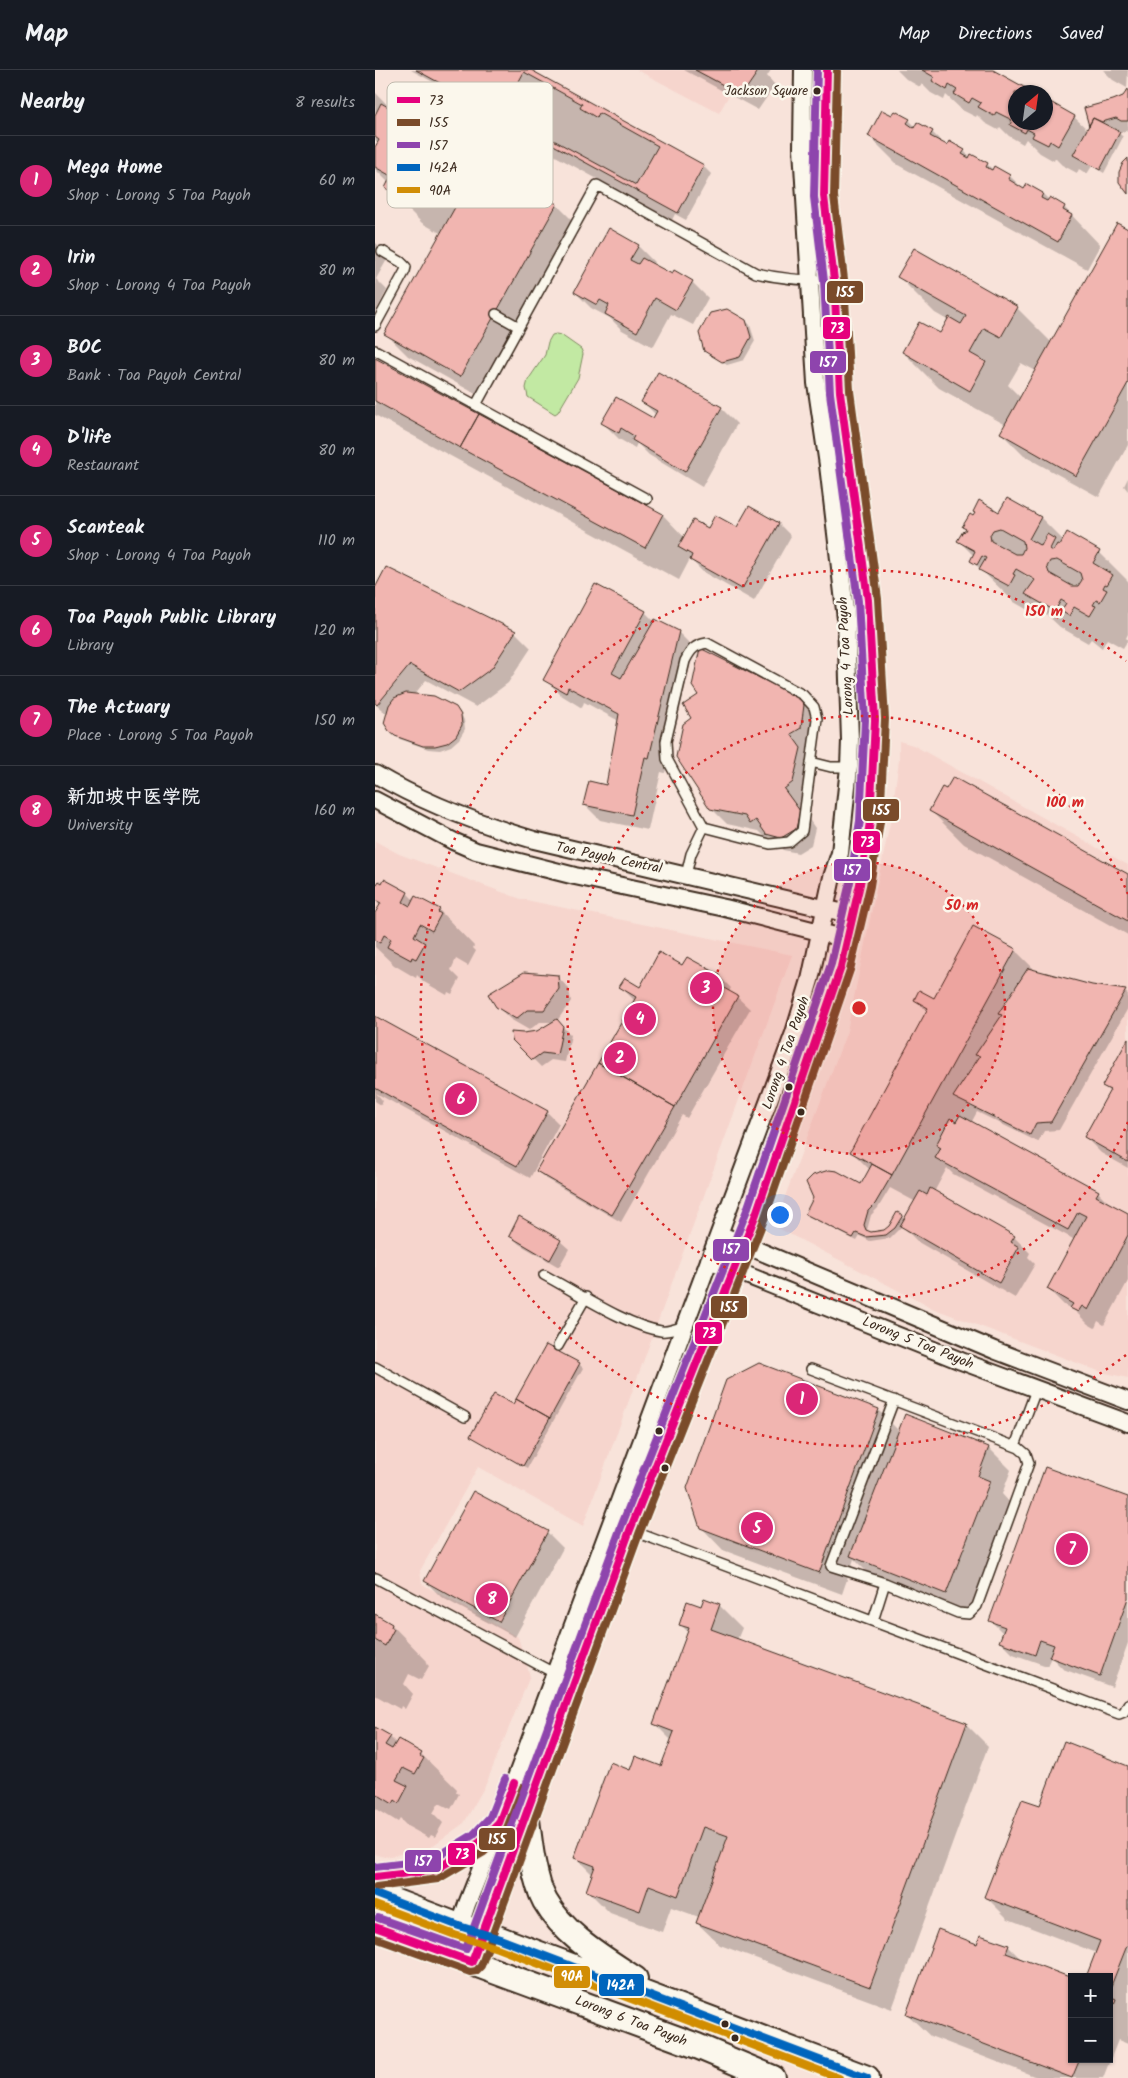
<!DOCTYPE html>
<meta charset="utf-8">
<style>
body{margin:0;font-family:Kalam,"LXGW WenKai TC",sans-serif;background:#242831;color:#f1f3f6}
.controls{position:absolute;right:15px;bottom:15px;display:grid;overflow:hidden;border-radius:0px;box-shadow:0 1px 4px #0004}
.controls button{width:45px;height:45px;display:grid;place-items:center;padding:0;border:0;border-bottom:1px solid #363941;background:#171b24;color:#f1f3f6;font:25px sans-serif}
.compass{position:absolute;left:633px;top:15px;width:45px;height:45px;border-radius:50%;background:#171b24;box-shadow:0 1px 4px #0004;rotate:29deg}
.you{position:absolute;left:404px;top:1144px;width:18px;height:18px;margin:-12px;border:4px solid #fff;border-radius:50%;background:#1a73e8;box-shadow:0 0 0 8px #1a73e833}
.badge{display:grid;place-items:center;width:32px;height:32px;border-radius:50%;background:#db2777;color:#fff;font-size:16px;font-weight:700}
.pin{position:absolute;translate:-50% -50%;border:2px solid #fff;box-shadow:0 1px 5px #0006}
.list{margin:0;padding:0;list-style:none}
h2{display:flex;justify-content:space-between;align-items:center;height:65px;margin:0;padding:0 20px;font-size:21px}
h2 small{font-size:16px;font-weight:400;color:#9ea1a6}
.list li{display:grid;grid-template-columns:32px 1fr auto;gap:15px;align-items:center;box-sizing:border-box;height:90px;padding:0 20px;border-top:1px solid #363941}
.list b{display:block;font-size:19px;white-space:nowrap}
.list p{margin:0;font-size:16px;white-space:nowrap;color:#9ea1a6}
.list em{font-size:16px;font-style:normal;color:#9ea1a6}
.map{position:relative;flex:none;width:753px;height:2008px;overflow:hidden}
header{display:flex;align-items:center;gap:30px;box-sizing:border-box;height:70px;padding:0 25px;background:#171b24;border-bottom:1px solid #363941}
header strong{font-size:24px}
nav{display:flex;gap:28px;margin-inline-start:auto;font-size:18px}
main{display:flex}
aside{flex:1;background:#171b24}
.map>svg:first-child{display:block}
</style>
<header>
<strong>Map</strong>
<nav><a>Map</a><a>Directions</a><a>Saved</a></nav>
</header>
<main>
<aside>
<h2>Nearby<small>8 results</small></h2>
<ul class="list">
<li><span class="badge">1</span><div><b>Mega Home</b><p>Shop · Lorong 5 Toa Payoh</p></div><em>60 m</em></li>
<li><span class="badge">2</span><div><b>Irin</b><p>Shop · Lorong 4 Toa Payoh</p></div><em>80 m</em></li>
<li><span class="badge">3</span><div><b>BOC</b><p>Bank · Toa Payoh Central</p></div><em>80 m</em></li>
<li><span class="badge">4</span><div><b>D'life</b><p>Restaurant</p></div><em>80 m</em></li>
<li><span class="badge">5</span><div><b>Scanteak</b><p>Shop · Lorong 4 Toa Payoh</p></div><em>110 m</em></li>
<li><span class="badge">6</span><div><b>Toa Payoh Public Library</b><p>Library</p></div><em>120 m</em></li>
<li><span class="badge">7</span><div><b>The Actuary</b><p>Place · Lorong 5 Toa Payoh</p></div><em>150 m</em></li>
<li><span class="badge">8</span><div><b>新加坡中医学院</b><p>University</p></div><em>160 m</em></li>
</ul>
</aside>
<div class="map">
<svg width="753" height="2008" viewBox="0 0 753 2008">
<rect width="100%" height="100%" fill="#f8e3da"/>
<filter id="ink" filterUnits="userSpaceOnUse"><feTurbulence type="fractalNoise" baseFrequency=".02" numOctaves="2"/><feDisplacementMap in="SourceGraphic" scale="10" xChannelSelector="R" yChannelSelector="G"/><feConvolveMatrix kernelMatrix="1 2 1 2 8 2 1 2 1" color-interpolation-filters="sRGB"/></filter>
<g filter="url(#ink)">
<path fill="#f6d5cd" d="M262 0H368L344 43Z
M524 671 538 675 753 795V1308L726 1302 557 1238 399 1156 472 961 516 748 524 690Z
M0 771 24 784 146 829 417 885 208 1456 103 1397 45 1501 47 1514 143 1567 155 1606 111 1714 89 1753 53 1779 9 1787 0 1784Z"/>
<path fill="#c2e9a3" stroke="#7e8a60" d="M181 264 186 265 206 279 208 284 203 308 183 342 180 344 153 327 151 318 153 310 170 285 173 272 177 265Z"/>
<path fill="#0003" fill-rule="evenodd" d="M36 0H153L328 96 336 104 311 150 300 144 297 150 164 77 147 61Z
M309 0H396L392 6 400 15 383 40Z
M522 0H615L656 22H640V52H670L699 47 713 60 715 56 711 39 749 27 753 21V60L744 63 748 67 729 103 717 96 712 104 704 99 702 103 687 95 680 88 679 91 665 83 651 69 648 74 634 66 625 57 623 60 610 53 602 45 601 47 587 40 571 25 569 30 556 23 547 14 545 17 531 9Z
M728 0H753L752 18 738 10Z
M0 22 20 43 36 54 71 70 102 101 107 92 182 135 204 157 108 328 33 286 11 264 67 164 47 153 11 117 14 113 0 99V80L4 73 0 70Z
M518 47 534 50 541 57 543 54 557 62 572 77 589 81 596 88 612 94 618 100 620 98 635 106 648 119 668 124 674 130 689 137 725 175 712 199 523 95 494 66Z
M753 160V375L724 427 649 386 626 363 631 355 564 318 528 282 565 265 574 251 560 243 524 207 642 238 677 273ZM646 293 661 301 646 328 633 315Z
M0 172 14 186 1 209 12 220 0 243Z
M263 176 279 192 277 195 297 206 317 212 333 228 318 255 296 244 278 277 247 260 235 248 216 238 200 222Z
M371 251 375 255 380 271 369 290 352 295 330 281Z
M0 289 288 445 310 468 333 460 363 459 375 438 404 454 416 466 379 531 328 502 315 489 304 510 0 345Z
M267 331 346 338 362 354 327 417 274 385 262 373 260 378 244 369 228 353 279 350 281 345Z
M753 408V421L749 416Z
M633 429 666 448 689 471 724 482 753 511V564L751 568 753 570 748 578 732 569 727 578 716 569 713 573 685 557 670 543 667 548 639 532 596 490 599 486 584 471 592 460 589 457 599 447 625 443ZM650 503 666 512 665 514 649 505Z
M0 520 140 562 156 578 133 613 101 637 51 610 39 625 80 638 85 642 89 650 90 659 84 669 76 676 65 680 53 679 25 669 19 665 13 645 0 634Z
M270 542 280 552 303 562 319 578 290 703 286 702 273 760 225 750 209 734 232 716 244 651 209 632 207 638 186 625 170 609Z
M424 629 440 646 442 674 431 681 442 695 434 728 424 735 440 758 436 775 423 783 408 780 395 767 392 769 384 761 352 754 336 738Z
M556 741 753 805V865L589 774Z
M0 820 32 823 39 830 64 840 99 876 98 878 101 881 93 896 81 889 76 900 85 909 77 924 73 922 72 925 49 912 42 905 41 908 19 895 0 877V846L5 836 0 830Z
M640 880 661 901 716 916 750 922 753 924V938L684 1060 669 1061 663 1072 602 1042 596 1053 723 1122 737 1136 753 1145V1211L729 1255 723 1251 720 1258 713 1254 700 1241 689 1235 673 1219 700 1170 578 1104 572 1098 559 1122 639 1167 655 1183 653 1187 660 1194 640 1228 543 1172 527 1156 515 1168 495 1171 485 1166 482 1171 435 1147 432 1144 486 1115 495 1100 477 1082 553 942 540 930 559 929ZM515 1118 541 1132 531 1150 523 1144 515 1157 502 1163 493 1162 492 1160 496 1145 503 1138Z
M307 897 344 906 356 918 354 922 362 927 375 939 312 1048 307 1045 246 1152 171 1109 162 1101 260 931 246 917 266 918Z
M182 906 194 919 196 931 182 951 196 965 190 992 176 990 166 997 138 969 148 964 162 962 179 952H165L154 960 135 949 122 936Z
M0 947 172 1042 184 1054 155 1108 1 1023 8 1031 6 1035 0 1031Z
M753 972V1098L726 1083 710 1067 735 1022 728 1016Z
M145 1148 185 1171 194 1179 184 1197 144 1174 136 1166Z
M204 1294 208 1298 152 1398 97 1366 139 1336Z
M503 1340 525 1362 531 1346 614 1378 636 1400 627 1424 636 1434 593 1546 498 1508 479 1489 467 1524 348 1480 326 1457Z
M753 1429V1573L737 1617 688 1599 676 1587 672 1596 638 1584 626 1572 628 1563 616 1551Z
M172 1462 188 1478 140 1567 66 1527 50 1511Z
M344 1535 367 1558 362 1570 591 1654 613 1676 517 1939 345 1875 322 1853 324 1847 296 1837 287 1862 235 1843 213 1821 218 1805 201 1788 256 1701 287 1697 297 1671 280 1654 313 1562 305 1554 327 1538Z
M0 1546 17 1555 52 1591 51 1593 54 1596 46 1610 34 1604 29 1614 38 1624 30 1639 26 1636 25 1639 0 1625Z
M0 1659 15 1667 22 1674 46 1684 82 1719 81 1722 84 1724 76 1739 64 1733 58 1743 68 1753 60 1767 56 1765 54 1768 32 1756 25 1749 23 1752 0 1738Z
M753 1697V1974L743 1970 728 2008H664L555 1966 532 1944 602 1876H633L647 1890 697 1989H734V1907L722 1883 633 1849 611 1827 665 1737Z"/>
<path fill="#f1b5b0" stroke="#3b2a1e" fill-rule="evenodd" d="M41 0H156L329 95 303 143Z
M320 0H384L367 25Z
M547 0H618L658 22H640V52H670V29L700 46 683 76 675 71 673 75 657 67 659 63 652 59 650 63 635 55 637 50 621 42 619 46 603 37 606 33 597 28 594 33 579 24 582 20 574 15 572 20 557 11 559 7Z
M149 2 207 34 205 38 222 48 224 43 283 76 261 115 127 42Z
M753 19V51H746L741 48 727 52 718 48 714 56 709 38 738 30 748 26Z
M6 33 31 47 30 49 72 69 60 90 58 88 49 106 51 107 37 132 10 118 16 106 0 97V77L4 70 0 67V45Z
M507 40 517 45 520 41 535 49 532 53 539 58 542 52 558 61 555 66 572 75 574 71 590 80 587 84 594 88 596 84 613 93 611 97 617 100 619 96 635 105 633 109 649 119 652 114 668 123 666 128 672 131 675 127 690 136 688 140 697 145 683 172 493 66Z
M718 48 745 62 725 100 698 85Z
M753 88V124L744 112V102L748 93Z
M106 91 182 134 85 307 9 264Z
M742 153 753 159V313L701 406 625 363Z
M234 158 264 175 255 190 263 194 267 188 297 204 299 200 318 211 301 240 280 228 262 262 230 244 234 235 225 230 222 235 199 222Z
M539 178 643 237 626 267 609 258 595 283 611 292 595 321 527 282 544 252 565 263 574 247 586 254 591 246 522 207Z
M352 239 371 250 376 267 365 287 347 292 329 281 324 263 335 243Z
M0 288 104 344 85 378 0 331Z
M283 302 347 337 310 402 257 370 259 366 246 358 244 363 226 353 241 327 278 348 282 341 266 332Z
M104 344 288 444 270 478 85 378Z
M632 428 666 447 654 469 666 476 672 464 680 469 675 479 678 481 682 474 685 475 692 462 725 481 718 493 738 505 732 515 730 514 728 518 732 520 725 532 721 530 718 535 721 536 715 546 699 537 694 546 686 541 691 533 686 530 680 541 650 524 660 510 641 499 638 504 640 505 634 516 604 500 611 488 607 486 602 495 595 491 600 481 582 471 588 461 589 462 591 459 587 457 595 444 598 446 600 443 598 442 604 430 624 442ZM625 458 648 471 649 478 646 484H640L616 471 615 465 618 460ZM682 490 705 503 707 510 703 516H697L674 503 672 497 675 491Z
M374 436 404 453 367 519 315 490 317 485 303 477 318 450 333 458 340 445 362 457Z
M11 497 141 561 117 598 84 622 35 595 2 635 0 633V518Z
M220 514 271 541 237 603 246 608 280 549 304 561 274 688 270 687 257 745 208 735 214 711 231 715 244 644 193 617 191 623 168 610Z
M325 578 425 628 429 635 426 658 416 664 426 678 418 712 409 719 425 741 421 759 406 768 391 764 381 750 375 754 370 746 335 739 301 687 308 654 316 648 308 635 323 625 317 616Z
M31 623 59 626 81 637 86 645 87 655 81 666 72 673 60 676H48L20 666 14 661 9 653 14 635 19 628Z
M578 707 753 804V851L554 741 567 717 571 719Z
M9 809 33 822 28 832 35 836 40 826 65 839 63 842 66 844 57 861 45 854 39 866 50 873 41 889 37 887 36 890 12 877 16 869 9 865 5 873 0 870V843L6 833 0 830V817L4 811 7 813Z
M598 856 641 879 517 1105 475 1082 553 938 539 930 544 920 559 928Z
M284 882 307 895 312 887 345 905 340 913 363 926 300 1037 223 993 261 927 244 917 250 908 265 917Z
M653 898 717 915 751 920 676 1052 661 1053 655 1065 578 1027 605 986 600 985 627 945 623 944Z
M149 902 183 905 184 919 169 940H152L141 949 121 937 113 924Z
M0 946 173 1041 142 1096 0 1018Z
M182 949 188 956 182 985 167 983 157 990 137 970 136 962 148 963 162 961Z
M753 969V1092L709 1067 735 1020 727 1016Z
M223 993 300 1037 237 1145 161 1101Z
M585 1045 724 1121 721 1126 753 1143V1165L713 1240 707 1236 703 1242 695 1238 698 1234 672 1219 711 1146 703 1142 693 1160 560 1088 566 1078 561 1075 575 1048 581 1052Z
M497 1094 517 1105 500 1134 493 1141 489 1155 491 1160 496 1162 509 1160 514 1156 522 1142 528 1145 520 1158 511 1165 491 1167 481 1163 478 1168 430 1144 438 1128 431 1112 438 1105 454 1100 462 1101 486 1114Z
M555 1118 640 1166 636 1172 644 1177 624 1213 525 1156 545 1121 552 1125Z
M144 1146 186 1170 175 1190 134 1166Z
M171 1275 205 1293 175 1348 141 1329Z
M384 1293 504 1339 444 1503 325 1458 312 1418 351 1310Z
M119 1324 138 1334 141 1329 175 1348 148 1396 95 1366Z
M530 1344 614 1377 603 1406 615 1411 571 1524 475 1486Z
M670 1397 753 1427V1528L725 1606 674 1587 679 1575 665 1570 660 1585 624 1572 630 1557 614 1551Z
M98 1421 173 1461 124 1552 49 1511Z
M329 1528 345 1534 336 1559 592 1653 495 1917 321 1853 353 1766 328 1757 303 1826 274 1815 265 1841 211 1821 220 1796 199 1788 235 1692 255 1700 260 1686 286 1696 299 1662 278 1654 314 1558 304 1555 312 1531 326 1536Z
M0 1544 17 1554 16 1557 19 1559 10 1576 0 1570Z
M0 1657 16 1666 10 1675 17 1679 23 1669 47 1683 45 1686 49 1688 40 1704 28 1698 21 1710 33 1716 24 1733 20 1730 18 1734 0 1723Z
M689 1671 753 1696V1873L734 1921V1907H711L725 1871 609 1827 647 1729 665 1735Z
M563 1859 602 1874 605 1865 634 1875 631 1883 697 1908V1989H705L697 2008 531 1944Z
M734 1926 741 1929 734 1947Z"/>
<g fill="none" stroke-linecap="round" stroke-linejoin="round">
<defs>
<path id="service" d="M121 244 144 257
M0 256 30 201 31 197 26 192 7 181
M0 280 272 429
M101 335 222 115 381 203C407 209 432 211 459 210
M332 573 428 625 439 637 442 649 427 761 414 772 395 774 329 757 292 689 291 671 310 591C316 579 320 575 332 573Z
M436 692 456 697H474
M311 805 316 784 329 757
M169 1205C201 1222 252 1256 286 1261 294 1262 301 1259 309 1256
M183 1276 211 1227
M0 1297 90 1347
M436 1299 644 1378 651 1384 654 1393 602 1536 594 1544 583 1543 510 1513 456 1496 519 1330
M640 1376 661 1320
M255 1460 744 1644 749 1642 753 1634
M1 1508 179 1603
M498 1551 510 1513"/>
<path id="minor" d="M0 704C49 733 105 754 159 770L478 845
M0 730 78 771 101 781 200 806 350 838 472 869
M344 1164 619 1280 753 1331
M334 1190 586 1291 753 1353
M75 1885 92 1834 124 1753 419 963 435 910 457 807 465 783 474 697 475 670 471 549 453 395 441 313 427 78 428 0
M97 1892 255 1460 381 1144 424 1023 466 897 485 814 495 752 500 650 493 530 465 322 459 210 449 126 452 0"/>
<path id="secondary" d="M151 1741C154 1766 158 1809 170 1831 190 1866 227 1887 260 1909
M0 1807 60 1800 104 1773 124 1753
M0 1824 84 1856 125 1869 492 2008
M0 1857 322 1976 398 2008"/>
</defs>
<use href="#service" stroke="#3b2a1e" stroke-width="12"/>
<use href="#minor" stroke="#3b2a1e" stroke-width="20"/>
<use href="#secondary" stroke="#3b2a1e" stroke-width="28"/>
<use href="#service" stroke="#fbf7ec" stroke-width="9"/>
<use href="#minor" stroke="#fbf7ec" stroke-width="16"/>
<use href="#secondary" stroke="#fbf7ec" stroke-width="24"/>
<defs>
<path id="bus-1" d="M0 1807 60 1800 104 1773 124 1753 139 1713
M0 1857 97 1892 255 1460 381 1144 466 897 485 814 495 752 500 650 493 530 465 322 459 210 449 126 452 0"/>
<path id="bus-2" d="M1 1817 63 1809 109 1782 132 1758 148 1717
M0 1868 95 1902 101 1901 106 1896 264 1464 390 1147 475 900 495 816 505 752 510 649 503 529 475 321 469 209 459 126 462 0"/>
<path id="bus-3" d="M0 1797 57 1790 98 1765 115 1747 130 1709
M3 1848 91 1879 246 1457 372 1140 456 894 475 812 485 751 490 650 483 531 455 323 449 211 439 127 442 0"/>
<path id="bus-4" d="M0 1824 84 1856 125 1869 492 2008"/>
<path id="bus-5" d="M0 1835 80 1865 122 1878 464 2008"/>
</defs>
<use href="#bus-1" stroke="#fbf7ec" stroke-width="11"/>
<use href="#bus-2" stroke="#fbf7ec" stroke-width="11"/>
<use href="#bus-3" stroke="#fbf7ec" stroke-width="11"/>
<use href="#bus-4" stroke="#fbf7ec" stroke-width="11"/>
<use href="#bus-5" stroke="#fbf7ec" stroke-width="11"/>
<use href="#bus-1" stroke="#e5007d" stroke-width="8"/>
<use href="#bus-2" stroke="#7a4b2a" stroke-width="8"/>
<use href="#bus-3" stroke="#8e44ad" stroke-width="8"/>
<use href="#bus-4" stroke="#0065bd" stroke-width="8"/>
<use href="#bus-5" stroke="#d18d06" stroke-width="8"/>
</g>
</g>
<circle cx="484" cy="938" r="146" fill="#d62828" fill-opacity=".12"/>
<g fill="none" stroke="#d62828" stroke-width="2.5" stroke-dasharray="2.5 5">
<circle cx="484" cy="938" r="146"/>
<path d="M753 1052A292 292 0 1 1 753 824"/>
<path d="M751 1285A438 438 0 1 1 751 591"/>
</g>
<g fill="#3b2a1e" stroke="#fbf7ec" stroke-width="2">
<circle cx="442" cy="21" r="4.5"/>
<circle cx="414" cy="1017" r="4.5"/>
<circle cx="426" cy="1042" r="4.5"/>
<circle cx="284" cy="1361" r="4.5"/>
<circle cx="290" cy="1398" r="4.5"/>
<circle cx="350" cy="1954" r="4.5"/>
<circle cx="360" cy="1968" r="4.5"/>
</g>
<g text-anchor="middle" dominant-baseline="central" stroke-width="5" stroke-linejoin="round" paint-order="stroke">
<g font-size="13" fill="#3b2a1e" stroke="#fbf7ec" text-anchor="end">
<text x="433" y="21">Jackson Square</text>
</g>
<g font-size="14" fill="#3b2a1e" stroke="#fbf7ec">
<text transform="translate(471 586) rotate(-93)">Lorong 4 Toa Payoh</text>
<text transform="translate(234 788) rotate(12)">Toa Payoh Central</text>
<text transform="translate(411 983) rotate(-71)">Lorong 4 Toa Payoh</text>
<text transform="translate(543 1273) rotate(22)">Lorong 5 Toa Payoh</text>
<text transform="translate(256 1951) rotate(21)">Lorong 6 Toa Payoh</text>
</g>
</g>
<rect x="12" y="12" width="166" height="126" rx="8" fill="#fbf7ec" stroke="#c1baae" stroke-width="1"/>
<rect x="22" y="27" width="23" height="6" fill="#e5007d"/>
<rect x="22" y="49" width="23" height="7" fill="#7a4b2a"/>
<rect x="22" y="72" width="23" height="6" fill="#8e44ad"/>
<rect x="22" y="94" width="23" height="7" fill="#0065bd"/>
<rect x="22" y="117" width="23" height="6" fill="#d18d06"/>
<g font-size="14" fill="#3b2a1e">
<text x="54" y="35">73</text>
<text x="54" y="57">155</text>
<text x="54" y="80">157</text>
<text x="54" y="102">142A</text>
<text x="54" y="125">90A</text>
</g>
<circle cx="484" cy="938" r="8" fill="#d62828" stroke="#fbf7ec" stroke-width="2.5"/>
<g font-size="15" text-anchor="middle" font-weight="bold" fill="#d62828" stroke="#fbf7ec" stroke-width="5" stroke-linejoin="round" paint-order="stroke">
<text x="669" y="546">150 m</text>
<text x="690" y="737">100 m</text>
<text x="587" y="840">50 m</text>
</g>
<g stroke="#fbf7ec" stroke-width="2">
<rect x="451" y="210" width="38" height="24" rx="5" fill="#7a4b2a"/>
<rect x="447" y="246" width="29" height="24" rx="5" fill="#e5007d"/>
<rect x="434" y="280" width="38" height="24" rx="5" fill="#8e44ad"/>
<rect x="487" y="728" width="38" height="24" rx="5" fill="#7a4b2a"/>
<rect x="477" y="760" width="29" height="24" rx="5" fill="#e5007d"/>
<rect x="458" y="788" width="38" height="24" rx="5" fill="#8e44ad"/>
<rect x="337" y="1168" width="38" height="24" rx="5" fill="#8e44ad"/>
<rect x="335" y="1225" width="38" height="24" rx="5" fill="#7a4b2a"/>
<rect x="319" y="1251" width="29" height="24" rx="5" fill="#e5007d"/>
<rect x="103" y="1757" width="38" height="24" rx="5" fill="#7a4b2a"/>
<rect x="72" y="1772" width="29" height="24" rx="5" fill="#e5007d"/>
<rect x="29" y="1779" width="38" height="24" rx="5" fill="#8e44ad"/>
<rect x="178" y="1895" width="38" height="24" rx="5" fill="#d18d06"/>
<rect x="223" y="1903" width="47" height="24" rx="5" fill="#0065bd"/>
</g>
<g font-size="14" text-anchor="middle" font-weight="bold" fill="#fff">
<text x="470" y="227">155</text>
<text x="462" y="263">73</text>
<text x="453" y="297">157</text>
<text x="506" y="745">155</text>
<text x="492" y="777">73</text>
<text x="477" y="805">157</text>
<text x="356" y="1184">157</text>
<text x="354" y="1242">155</text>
<text x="334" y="1268">73</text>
<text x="122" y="1774">155</text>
<text x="87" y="1789">73</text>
<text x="48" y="1796">157</text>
<text x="197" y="1911">90A</text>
<text x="246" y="1920">142A</text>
</g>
</svg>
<div class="controls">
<button>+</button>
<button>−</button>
</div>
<svg class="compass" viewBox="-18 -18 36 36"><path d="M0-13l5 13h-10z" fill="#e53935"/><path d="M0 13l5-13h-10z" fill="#9ea1a6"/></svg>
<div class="you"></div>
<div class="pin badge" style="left:427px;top:1329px">1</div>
<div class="pin badge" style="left:245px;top:988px">2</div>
<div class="pin badge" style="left:331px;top:918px">3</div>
<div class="pin badge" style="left:265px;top:949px">4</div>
<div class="pin badge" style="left:382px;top:1458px">5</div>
<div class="pin badge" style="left:86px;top:1029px">6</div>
<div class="pin badge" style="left:697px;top:1479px">7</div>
<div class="pin badge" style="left:117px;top:1529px">8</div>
</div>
</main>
